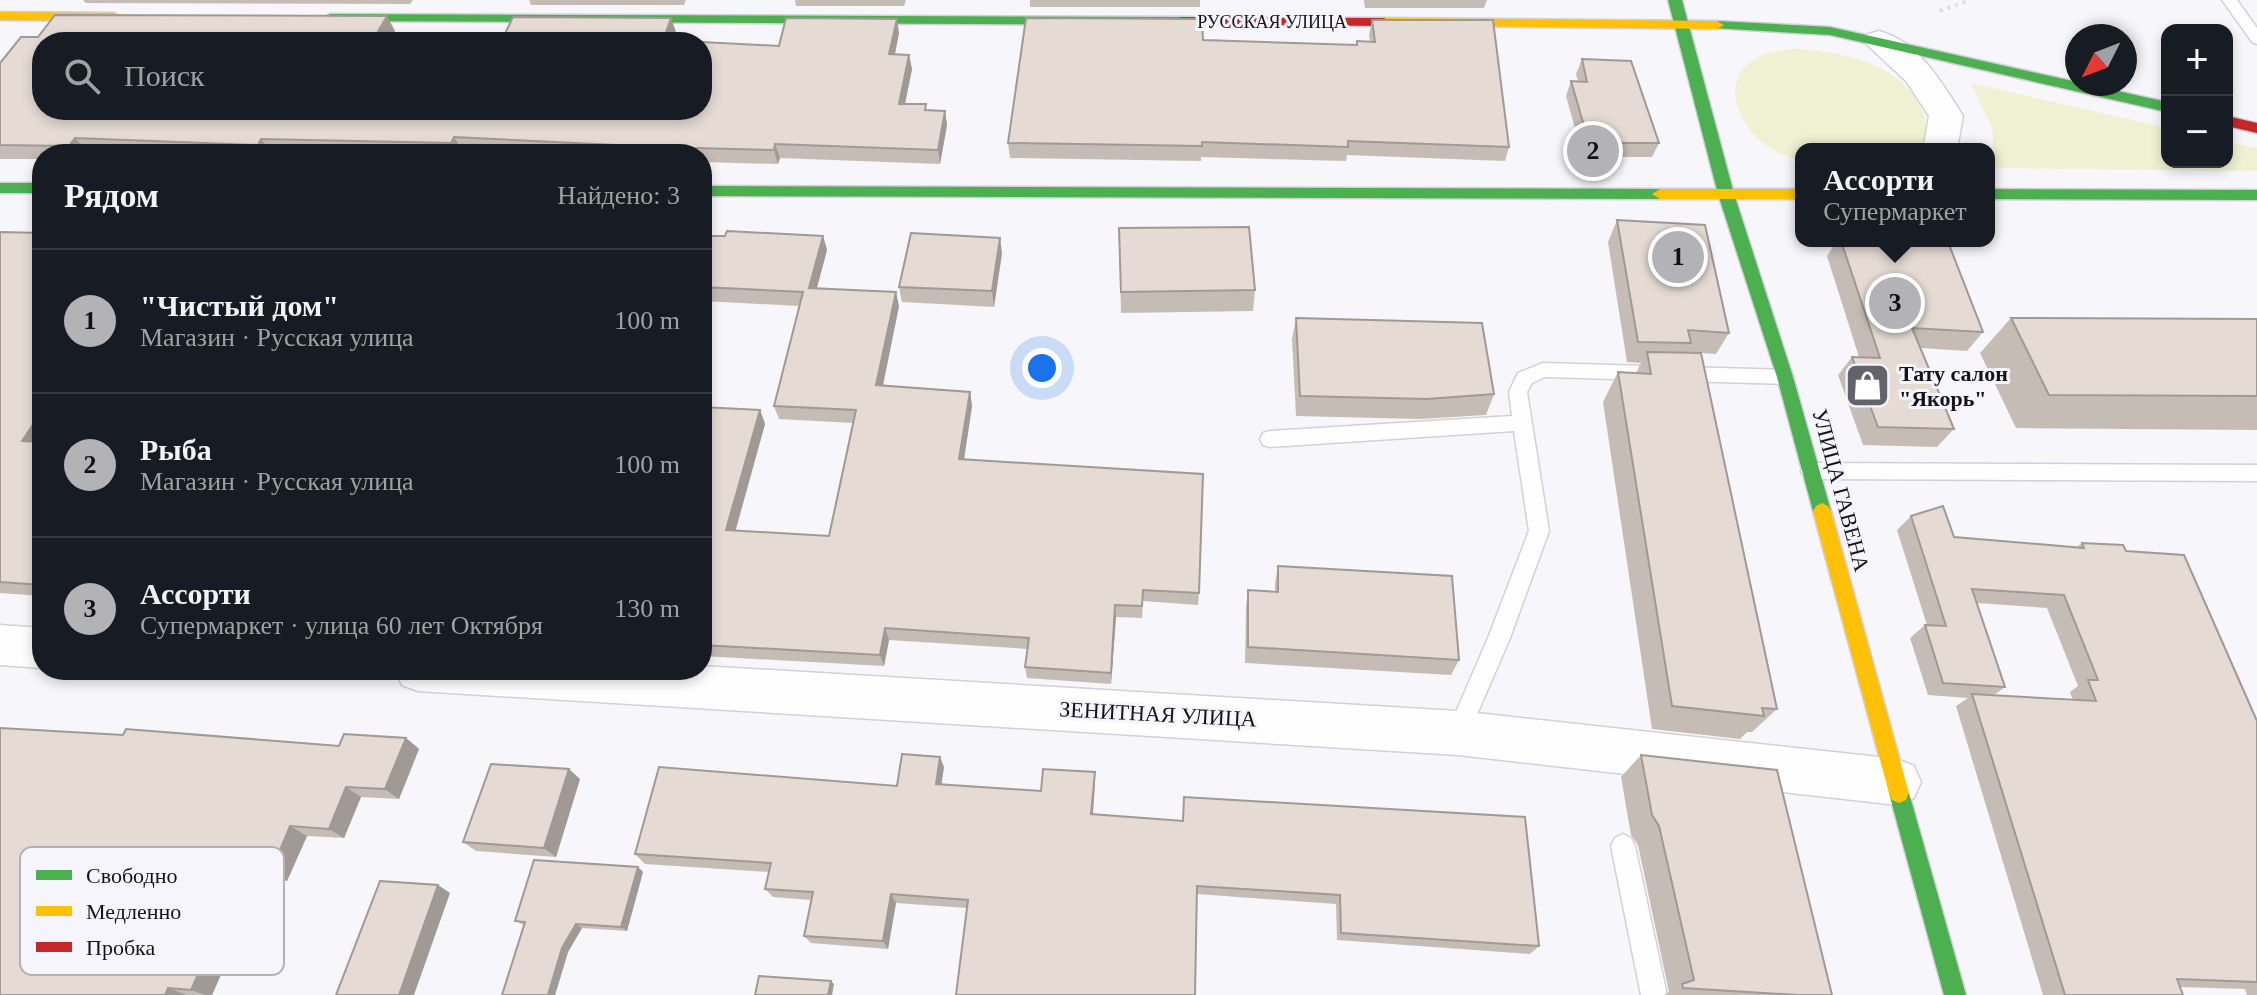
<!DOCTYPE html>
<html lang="ru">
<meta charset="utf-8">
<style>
body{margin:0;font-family:Georgia,serif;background:#20242c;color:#f1f3f6}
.controls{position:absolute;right:24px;top:24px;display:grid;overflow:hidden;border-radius:16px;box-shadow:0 4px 12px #0003}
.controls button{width:72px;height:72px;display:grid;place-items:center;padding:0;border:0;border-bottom:2px solid #363941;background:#171b24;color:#f1f3f6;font:40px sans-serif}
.compass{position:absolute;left:2065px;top:24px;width:72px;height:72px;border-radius:50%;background:#171b24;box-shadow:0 4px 12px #0003;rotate:228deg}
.you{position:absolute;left:1042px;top:368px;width:28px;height:28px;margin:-20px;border:6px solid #fff;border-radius:50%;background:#1a73e8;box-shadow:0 0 0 12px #1a73e833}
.badge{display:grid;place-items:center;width:52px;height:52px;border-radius:50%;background:#b2b2b7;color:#111;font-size:26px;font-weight:700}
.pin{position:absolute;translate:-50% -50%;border:4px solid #fff;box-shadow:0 2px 8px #0006}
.popup{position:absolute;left:1795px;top:143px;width:200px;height:104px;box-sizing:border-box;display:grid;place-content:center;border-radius:16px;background:#171b24;filter:drop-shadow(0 2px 6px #0005);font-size:26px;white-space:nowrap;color:#9ea1a6}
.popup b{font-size:30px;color:#f1f3f6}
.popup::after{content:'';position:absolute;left:50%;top:100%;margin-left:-16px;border:16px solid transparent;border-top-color:#171b24}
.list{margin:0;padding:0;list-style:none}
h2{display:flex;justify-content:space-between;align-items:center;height:104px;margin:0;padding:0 32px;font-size:34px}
h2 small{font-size:26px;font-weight:400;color:#9ea1a6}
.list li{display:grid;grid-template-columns:52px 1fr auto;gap:24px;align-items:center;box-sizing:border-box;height:144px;padding:0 32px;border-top:2px solid #363941}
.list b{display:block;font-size:30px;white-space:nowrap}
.list p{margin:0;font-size:26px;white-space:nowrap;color:#9ea1a6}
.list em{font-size:26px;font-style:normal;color:#9ea1a6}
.icon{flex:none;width:44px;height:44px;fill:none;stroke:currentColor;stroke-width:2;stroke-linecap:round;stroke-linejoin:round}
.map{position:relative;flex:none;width:2257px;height:995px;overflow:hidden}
.search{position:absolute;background:#171b24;box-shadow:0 4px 12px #0003;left:32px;top:32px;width:680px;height:88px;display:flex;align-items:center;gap:20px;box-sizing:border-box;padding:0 28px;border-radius:32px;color:#9ea1a6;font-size:30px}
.panel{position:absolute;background:#171b24;box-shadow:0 4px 12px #0003;left:32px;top:144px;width:680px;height:536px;border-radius:32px}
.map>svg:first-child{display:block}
</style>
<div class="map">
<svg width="2257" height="995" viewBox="0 0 2257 995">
<rect width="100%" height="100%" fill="#f7f6fa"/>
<path fill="#eef2d2" d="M1791 49C1836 50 1902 62 1922 110 1925 117 1925 127 1927 134L1917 149H1801V162C1790 157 1777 153 1767 146 1736 124 1717 76 1761 56 1769 52 1782 51 1791 49Z
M1971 83 2167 128V162H2227V142L2257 148V171L1995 168 1992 128Z"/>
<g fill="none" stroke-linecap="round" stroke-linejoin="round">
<defs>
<path id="lane" d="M2222 0H2237L2257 28V44L2252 42Z
M1543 363 1785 370 1794 377 1785 384 1545 377 1532 383 1527 392 1549 531 1510 638 1469 733 1466 740 1458 744 1450 740 1447 733 1488 638 1529 531 1514 431 1270 447 1263 445 1260 439 1263 433 1270 431 1512 416 1509 392 1518 373Z
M1811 463 2257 465V481L1811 479 1804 477 1801 471 1804 465Z
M1623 834 1631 838 1635 846 1667 995H1641L1611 846 1615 838Z"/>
<path id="street" d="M1879 31C1918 41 1943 84 1963 116L1957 149H1923L1929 116 1906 81 1863 41 1868 34Z
M0 625 42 628V668L0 665Z
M702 666 1458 711 1897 759 1914 766 1921 782 1914 798 1897 805 1458 755 418 691 402 685 395 670H702Z"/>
<path id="fast" d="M1668 0H1682L1734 194 1793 377 1831 511 1828 516H1816L1813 511 1777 377 1718 194Z
M330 14 1181 17 1188 21 1181 25 325 21 323 18Z
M1717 21 1830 27 2167 102V112L1830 35 1712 28V22Z
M0 183H42V193H0Z
M702 186 1660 189 1668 194 1660 199 702 196Z
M1989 189 2257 190V200L1989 199Z
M1899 783 1906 786 1909 793 1966 995H1944L1889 793 1892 786Z"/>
<path id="slow" d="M0 12 114 13 121 17 114 21 0 20Z
M1384 18 1717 21 1724 25 1717 29 1379 25V19Z
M1660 189H1801V199H1660L1652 194Z
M1822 503 1828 506 1831 511 1909 793 1906 800 1899 803 1892 800 1889 793 1813 511 1816 506Z"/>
<path id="jam" d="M1181 17 1384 18 1391 22 1384 26 1176 24 1174 21Z
M2227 116 2257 123V133L2227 126Z"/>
</defs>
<use href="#lane" stroke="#d2d0d8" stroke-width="3"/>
<use href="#street" stroke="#d2d0d8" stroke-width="3"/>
<use href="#fast" stroke="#d2d0d8" stroke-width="3"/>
<use href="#slow" stroke="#d2d0d8" stroke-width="3"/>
<use href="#jam" stroke="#d2d0d8" stroke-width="3"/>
<path stroke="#dedee0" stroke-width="4" stroke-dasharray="3 5" stroke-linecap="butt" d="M1940 11 1970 0"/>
<use href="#lane" fill="#fefefe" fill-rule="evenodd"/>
<use href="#street" fill="#fefefe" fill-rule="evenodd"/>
<use href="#fast" fill="#4caf50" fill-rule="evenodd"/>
<use href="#slow" fill="#ffc107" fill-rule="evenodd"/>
<use href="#jam" fill="#c62828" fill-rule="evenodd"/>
</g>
<path fill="#c5bcb6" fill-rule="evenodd" d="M83 0H413L410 4 86 3Z
M529 0H686L684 5H531Z
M795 0H906L904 6H796Z
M1030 0H1200V7H1030Z
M1364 0H1487L1484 8H1365Z
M1372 20 1509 147 1505 161 1347 155 1346 161 1201 157V161L1010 158 1008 143 1203 40 1356 45 1357 41 1370 42 1369 35Z
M395 31 42 110 779 46 899 33 895 54 909 55 912 69 905 104 927 110 945 111 947 125 940 164 780 158 778 164 702 162V154H528L462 150 460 154H147L88 152 86 154H42V159H0V63L38 37Z
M1582 59 1659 143 1652 157H1583L1566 96 1571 81H1578L1576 74Z
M1617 220 1729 333 1716 354 1686 352 1685 353 1777 709 1752 732H1747L1740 739 1652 729 1603 402 1618 372 1636 373 1641 363 1627 362 1608 242Z
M1119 228 1255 290 1253 311 1121 313Z
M0 232 42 233V596L0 593Z
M702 236H823L827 250 817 288 899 306 883 386 970 392 972 406 964 460 1199 593 1198 605 1143 601 1142 618 1116 617 1111 684 1027 678 1025 667 1028 649 889 640 884 666 702 656V407L760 410 765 424 736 530 829 536 853 423 779 419 774 406 799 306 702 301Z
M1837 241H1937L1983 332 1967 351 1921 348 1954 429 1937 447 1863 445 1838 375 1852 357H1859L1827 256Z
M1002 253 994 307 902 302 899 287Z
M1296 318 1494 394 1486 415 1420 419 1296 416 1292 339Z
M2011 318 2257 319V430L2016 428 1980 353Z
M1911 516 1954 537 2077 547 2082 543 2126 551 2257 721V995H2247L2245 989 2180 987 2183 995H2043L1956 706 1968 698 1928 695 1910 638 1925 625H1927L1897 530ZM1977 603 2047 608 2078 686 2070 692 2073 700 1994 695 2005 687Z
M1278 566 1459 660 1451 675 1245 663 1246 607 1248 590 1275 592V583Z
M406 738 419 749 399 799 361 797 344 838 307 836 287 881 263 879 212 995H0L339 746Z
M1641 755 1832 995H1664L1669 992 1638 845 1631 835 1621 777Z
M944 767 941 784 1041 791 1095 783 1093 814 1182 821 1184 797 1539 946 1530 954 1337 940 1336 904 1197 894 967 908 896 903 888 949 811 943 804 936 811 900 773 897 765 889 769 872 645 864 635 854 897 786Z
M580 779 556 857 476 851 463 842Z
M638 867 643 872 627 931 582 928 568 952 555 995H502L524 925 515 921Z"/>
<path fill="#a09994" d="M387 16 395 31 389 42H372Z
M671 18 676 32 672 42 663 41Z
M897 19 899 33 892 68 889 54Z
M909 55 912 69 902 118 899 104Z
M945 111 947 125 940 164 938 150Z
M454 137 462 150 460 154H457L451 143Z
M75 138 88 152 86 154H77L69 146Z
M261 139 272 153 271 154H265L258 145Z
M775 144 780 158 778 164 774 150Z
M823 236 827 250 813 302 809 288Z
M1000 238 1002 253 994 307 992 291Z
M896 292 899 306 880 399 876 385Z
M970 392 972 406 962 472 959 459Z
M760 410 765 424 732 542 726 530Z
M42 411V449L22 441Z
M1115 605 1116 617 1111 684V673Z
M885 628 889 640 884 666 880 655Z
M406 738 419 749 399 799 385 789Z
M940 757 944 767 940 794 936 784Z
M569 769 580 779 556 857 544 848Z
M1095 772V783L1092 824 1091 814Z
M346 787 361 797 344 838 329 829Z
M290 826 307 836 287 881 271 872Z
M638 867 643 872 627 931 621 927Z
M245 870 263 879 212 995H205L191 990Z
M438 885 450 893 414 995H399Z
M891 894 896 903 888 949 883 941Z
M576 924 582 928 568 952 555 995H548L562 948Z
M831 981 834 984 832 995H828Z
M168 988 187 995H165Z"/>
<path fill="#e5dbd4" stroke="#a09994" stroke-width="2" d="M55 15 387 16 372 42H42V110H702V42L779 46 786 18 897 19 889 54 909 55 899 104H926L925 110 945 111 938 150 775 144 774 150 657 147 454 137 451 143 261 139 258 145 75 138 69 146 0 145V63L21 37H38Z
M513 17 671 18 663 41 692 42H501Z
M1026 18 1202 19 1203 40 1357 45V41L1375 42 1372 20H1493L1509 147 1348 141V147L1202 142V146L1008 143Z
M1582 59 1631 61 1659 143H1589L1571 81 1587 82Z
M1617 220 1705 225 1729 333 1688 330 1691 343 1638 342Z
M1249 227 1255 290 1121 292 1119 228Z
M727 231 823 236 809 288 896 292 876 385 970 392 959 459 1203 474 1199 593 1143 590 1142 606 1115 605 1111 673 1025 667 1029 638 885 628 880 655 702 645V407L760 410 726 530 829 536 856 410 774 406 803 292 702 287V236H725Z
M0 232 42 233V411L22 441 42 442V585L0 582Z
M911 233 1000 238 992 291 899 287Z
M1841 241 1948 242 1983 332 1912 328 1954 429 1878 427 1852 357 1880 358Z
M1296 318 1482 323 1494 394 1427 399 1300 396Z
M2011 318 2257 319V396L2049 395Z
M1647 352 1701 353 1777 709 1762 708 1764 716 1672 706 1618 372 1651 374Z
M1943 506 1954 537 2084 548 2082 543 2123 545 2126 551 2184 555 2257 721V982L2177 979 2183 995H2065L1972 694 2096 701 2088 680H2098L2064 595 1972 589 2005 687 1943 683 1925 625 1946 626 1911 516Z
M1278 566 1452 576 1459 660 1248 647V590L1278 592Z
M0 728 123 735 126 729 339 746 344 734 406 738 385 789 346 787 329 829 290 826 271 872 245 870 191 990 168 988 165 995H0Z
M902 754 940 757 936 784 1041 791 1043 769 1095 772 1091 814 1183 821 1184 797 1525 817 1539 946 1341 933 1340 895 1197 886 1195 995H956L968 900 891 894 883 941 804 936 813 892 765 889 771 863 635 854 659 767 897 786Z
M1641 755 1777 770 1832 995H1798L1683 988 1682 984 1694 980 1659 826 1652 815Z
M491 764 569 769 544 848 463 842Z
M534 860 638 867 621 927 576 924 562 948 548 995H502L525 922 515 921Z
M380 881 438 885 399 995H336Z
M759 976 831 981 828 995H755Z"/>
<defs>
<symbol id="shop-square" viewBox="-11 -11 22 22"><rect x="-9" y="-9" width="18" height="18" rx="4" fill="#64626a" stroke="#f6f5fb"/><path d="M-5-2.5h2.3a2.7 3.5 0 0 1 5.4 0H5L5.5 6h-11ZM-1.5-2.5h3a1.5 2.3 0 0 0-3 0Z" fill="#fff"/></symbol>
</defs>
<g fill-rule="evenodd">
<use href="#shop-square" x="1842" y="360" width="51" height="51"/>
</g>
<g text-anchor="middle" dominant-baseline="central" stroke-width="6" stroke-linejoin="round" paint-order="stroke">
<g font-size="18" fill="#15121d" stroke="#f6f5fb">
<text x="1272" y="22">РУССКАЯ УЛИЦА</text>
</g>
<g font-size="22" font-weight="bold" fill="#15121d" stroke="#f6f5fb" text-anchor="start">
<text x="1899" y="373">Тату салон<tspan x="1899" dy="25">"Якорь"</tspan></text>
</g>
<g font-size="22" fill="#15121d" stroke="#f6f5fb">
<text transform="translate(1841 490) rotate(75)">УЛИЦА ГАВЕНА</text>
<text transform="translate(1158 714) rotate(3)">ЗЕНИТНАЯ УЛИЦА</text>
</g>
</g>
<rect x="20" y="847" width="264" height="128" rx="12" fill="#f6f5fb" stroke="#b2b1b8" stroke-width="2"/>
<rect x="36" y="870" width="36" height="10" fill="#4caf50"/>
<rect x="36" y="906" width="36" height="10" fill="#ffc107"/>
<rect x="36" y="942" width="36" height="10" fill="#c62828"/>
<g font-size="22" fill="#15121d">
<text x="86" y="883">Свободно</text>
<text x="86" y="919">Медленно</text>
<text x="86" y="955">Пробка</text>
</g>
</svg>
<div class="controls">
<button>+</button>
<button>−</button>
</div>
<svg class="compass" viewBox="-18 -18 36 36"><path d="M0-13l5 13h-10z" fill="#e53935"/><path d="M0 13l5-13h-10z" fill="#9ea1a6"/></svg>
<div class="you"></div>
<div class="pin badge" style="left:1678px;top:257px">1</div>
<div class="pin badge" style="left:1593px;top:151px">2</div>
<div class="pin badge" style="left:1895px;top:303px">3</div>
<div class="popup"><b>Ассорти</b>Супермаркет</div>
<div class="search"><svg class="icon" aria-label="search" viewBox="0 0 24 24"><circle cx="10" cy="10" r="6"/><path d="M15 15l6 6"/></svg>Поиск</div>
<section class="panel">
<h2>Рядом<small>Найдено: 3</small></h2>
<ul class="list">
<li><span class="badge">1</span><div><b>&quot;Чистый дом&quot;</b><p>Магазин · Русская улица</p></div><em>100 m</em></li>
<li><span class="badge">2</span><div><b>Рыба</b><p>Магазин · Русская улица</p></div><em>100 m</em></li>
<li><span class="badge">3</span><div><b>Ассорти</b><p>Супермаркет · улица 60 лет Октября</p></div><em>130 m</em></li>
</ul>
</section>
</div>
